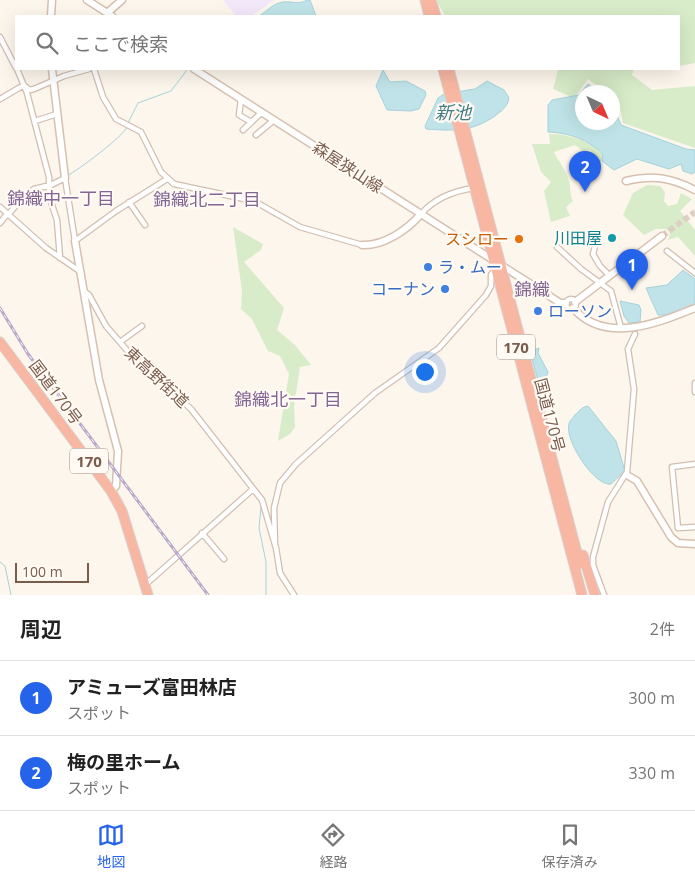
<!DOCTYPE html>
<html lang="ja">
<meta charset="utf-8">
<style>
body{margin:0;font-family:"Open Sans","Noto Sans JP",sans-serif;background:#f6f6f6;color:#222}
.compass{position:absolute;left:575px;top:85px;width:45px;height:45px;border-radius:50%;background:#fff;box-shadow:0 5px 20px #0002;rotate:136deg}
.scale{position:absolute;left:15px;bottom:12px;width:74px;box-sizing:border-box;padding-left:5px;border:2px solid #7a5c4d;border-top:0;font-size:14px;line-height:18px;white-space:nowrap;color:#7a5c4d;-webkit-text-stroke:4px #fffaf3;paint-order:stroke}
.you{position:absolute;left:424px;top:371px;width:18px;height:18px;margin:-12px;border:4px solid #fff;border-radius:50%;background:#1a73e8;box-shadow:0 0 0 8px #1a73e833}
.badge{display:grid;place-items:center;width:32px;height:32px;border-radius:50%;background:#2563eb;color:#fff;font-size:16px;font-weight:700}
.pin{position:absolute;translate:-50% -41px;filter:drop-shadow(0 1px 2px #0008)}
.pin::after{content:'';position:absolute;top:26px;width:18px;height:15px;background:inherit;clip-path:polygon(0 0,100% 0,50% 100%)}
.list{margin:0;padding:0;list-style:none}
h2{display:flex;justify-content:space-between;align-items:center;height:65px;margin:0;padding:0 20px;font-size:21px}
h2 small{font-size:16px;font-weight:400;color:#767676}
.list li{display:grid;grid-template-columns:32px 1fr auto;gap:15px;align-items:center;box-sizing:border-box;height:75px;padding:0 20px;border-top:1px solid #e0e0e0}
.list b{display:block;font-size:19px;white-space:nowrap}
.list p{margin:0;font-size:16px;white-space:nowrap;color:#767676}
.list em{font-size:16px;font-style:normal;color:#767676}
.icon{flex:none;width:28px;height:28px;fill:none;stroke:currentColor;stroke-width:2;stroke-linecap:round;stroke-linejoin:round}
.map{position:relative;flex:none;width:695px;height:595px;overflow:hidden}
.search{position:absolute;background:#fff;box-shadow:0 5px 20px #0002;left:15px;right:15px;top:15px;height:55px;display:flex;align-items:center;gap:12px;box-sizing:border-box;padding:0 18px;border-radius:0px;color:#767676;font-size:19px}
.sheet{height:215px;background:#fff}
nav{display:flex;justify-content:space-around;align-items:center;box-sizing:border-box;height:70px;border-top:1px solid #e0e0e0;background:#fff;font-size:14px;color:#767676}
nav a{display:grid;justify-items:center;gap:2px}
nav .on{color:#2563eb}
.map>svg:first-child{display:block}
</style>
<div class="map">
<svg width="695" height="595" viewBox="0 0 695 595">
<rect width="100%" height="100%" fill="#fdf6ec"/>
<path fill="#f3e8fa" d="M223 0H274L251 16H236Z"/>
<path fill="#d8ecc9" d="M436 0H695V63L679 66V16H445Z
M556 69H634L632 75 652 90 695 86V148L623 123 619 104 613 106 612 92H600L601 89 588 79 574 98 553 89 558 70Z
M549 134C570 134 587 140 603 154L601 162H595L590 150 583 151 575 145 554 152C559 163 566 169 569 181 571 189 569 192 573 201L566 207 570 216 551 222 544 191 551 182 541 172 532 144H550Z
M647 185 660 186 665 192 664 201 668 206 677 204 681 193 692 199 680 211 695 230V256L678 237 668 240 670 233 666 229H656L644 235 623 215 633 193Z
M233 227 263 244 261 250 244 262 284 308 277 330 295 345 311 365 300 367 294 407 295 427 290 434 278 441 289 374 280 356 268 351 252 319 241 309 242 291Z"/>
<path fill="#bfe3e8" stroke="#a5d3da" d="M307 0H310L316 16H259C267 11 274 3 283 2 292 1 299 5 307 0Z
M383 70 390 82 406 81 425 91 426 95 419 109 411 111 387 110 376 86Z
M487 81 504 90 509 98C507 108 502 110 495 116 472 132 453 131 426 129L425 126 438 98 444 94 475 89Z
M588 84 598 92H582V122H612L614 108 621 125 686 149 695 150V172L692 174 683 171 681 164 669 169 637 159 614 170 602 161 603 154C587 139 570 133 548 132V105L552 100 579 95Z
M683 270 695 279V305L668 315H658L646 288 667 285Z
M620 301 639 305 641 310 640 322 629 323 624 316Z
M539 348 538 353 548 372 543 388H540L530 351Z
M588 406 616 441 625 471 611 484C595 487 564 440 569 424 569 421 573 418 575 415 580 410 582 407 588 406Z"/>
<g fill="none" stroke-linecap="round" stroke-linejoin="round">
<path stroke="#a5d3da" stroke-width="1" d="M128 123 138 103 171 91 187 70
M67 176C78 170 123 137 127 127
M261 507 259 528 266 562V595
M0 562 5 566 11 595"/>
<path stroke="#dcd0c4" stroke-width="6" stroke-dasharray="6 3" stroke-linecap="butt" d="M662 236 695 212"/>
<defs>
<path id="street" d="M0 37 16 68
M17 69 27 93 49 177V196L57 220 60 258
M94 69 103 97 116 119 141 132 161 172 174 184 254 201 300 227 362 245
M26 87 30 90 34 89 64 76 89 69
M0 99 24 85
M241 99 239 115 251 122
M35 121 57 114
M243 130 262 112
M256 135 274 120
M129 202 145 225
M0 207 46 248 81 272
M421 214C435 198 453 191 474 188
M8 215 22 198 34 189 51 185 65 178 75 241 116 211 167 179
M0 223 7 214
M595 246 593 254 600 266 610 276
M557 247 581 269 611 291 621 328
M667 251 695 273
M84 291 89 295 106 326 132 356 191 409 262 500 276 548 280 573 294 595
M566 304a5 5 0 1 1 10 0a5 5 0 1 1-10 0Z
M120 342 142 326
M695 383V392
M695 464 672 467 678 528 695 527
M202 533 224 559
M275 545 274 508 280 483 296 464 375 393 439 348 486 295 491 286V275L495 270
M145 585 253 489
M604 595 593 565V557L608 502 627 472 634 389 628 349 635 334"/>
<path id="secondary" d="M87 0 112 16
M107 13 122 0
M51 16 52 0
M52 69 65 178
M194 69 551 297 560 303H566
M626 181C653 175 670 177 695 190
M75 241 99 380 118 451 116 486 111 491
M362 245C384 246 407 230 421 214
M575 302 662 236
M573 308C605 345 658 323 695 308
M627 475 637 481 671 537 678 543 695 544"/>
<path id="highway" d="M425 0 429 16
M431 0 436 16
M443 69 582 595
M449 69 580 564
M0 342 111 491 122 511 148 595
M583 555 595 595"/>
</defs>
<use href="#street" stroke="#d1beb0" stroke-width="7"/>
<use href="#secondary" stroke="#d6c0b0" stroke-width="9"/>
<use href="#highway" stroke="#dad1cd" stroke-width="11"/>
<use href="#street" stroke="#fff" stroke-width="4.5"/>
<use href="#secondary" stroke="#fff" stroke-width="6"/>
<use href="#highway" stroke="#f7b7a3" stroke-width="9"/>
<defs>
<path id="rail" d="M0 308 28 354 208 595"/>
</defs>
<use href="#rail" stroke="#b9a8c9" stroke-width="3"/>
<use href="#rail" stroke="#fffaf3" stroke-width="1" stroke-dasharray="4" stroke-linecap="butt"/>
</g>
<circle fill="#0f9aa8" stroke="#fffaf3" stroke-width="2" cx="612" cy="238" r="5"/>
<circle fill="#e8710a" stroke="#fffaf3" stroke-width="2" cx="519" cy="239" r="5"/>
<g fill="#3f7fe0" stroke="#fffaf3" stroke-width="2">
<circle cx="428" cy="267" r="5"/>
<circle cx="445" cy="289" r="5"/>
<circle cx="538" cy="311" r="5"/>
</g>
<g text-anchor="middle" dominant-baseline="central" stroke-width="4.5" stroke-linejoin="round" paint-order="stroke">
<g fill="#fffaf3" stroke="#a28b7f" stroke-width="1">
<rect x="497" y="334.5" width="38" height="25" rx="4"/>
<rect x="70" y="448.5" width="38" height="25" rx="4"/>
</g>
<g font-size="15" font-weight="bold" fill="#7a5c4d">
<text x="516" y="347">170</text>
<text x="89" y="461">170</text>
</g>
<g font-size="16" fill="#7a5c4d" stroke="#fffaf3">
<text transform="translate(348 167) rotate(33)">森屋狭山線</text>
<text transform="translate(157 377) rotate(43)">東高野街道</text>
<text transform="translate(56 392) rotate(53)">国道170号</text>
<text transform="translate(550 415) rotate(75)">国道170号</text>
</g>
<g font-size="16" fill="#0d838f" stroke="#fffaf3" text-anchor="end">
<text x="602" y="238">川田屋</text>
</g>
<g font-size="16" fill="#c56008" stroke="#fffaf3" text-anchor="end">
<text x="509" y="239">スシロー</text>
</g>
<g font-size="16" fill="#366cbe" stroke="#fffaf3" text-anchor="start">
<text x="438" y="267">ラ・ムー</text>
<text x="435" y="289" text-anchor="end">コーナン</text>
<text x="548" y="311">ローソン</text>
</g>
<g font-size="18" font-style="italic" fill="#437c86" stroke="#fffaf3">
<text x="453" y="112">新池</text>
</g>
<g font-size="18" fill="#846695" stroke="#fffaf3">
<text x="61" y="198">錦織中一丁目</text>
<text x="207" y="199">錦織北二丁目</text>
<text x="532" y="289">錦織</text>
<text x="288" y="399">錦織北一丁目</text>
</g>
</g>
</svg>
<svg class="compass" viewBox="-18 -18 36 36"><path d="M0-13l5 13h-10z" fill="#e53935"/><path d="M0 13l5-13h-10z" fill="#767676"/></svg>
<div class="scale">100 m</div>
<div class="you"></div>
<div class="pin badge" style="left:632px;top:290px">1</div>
<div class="pin badge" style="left:585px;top:192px">2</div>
<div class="search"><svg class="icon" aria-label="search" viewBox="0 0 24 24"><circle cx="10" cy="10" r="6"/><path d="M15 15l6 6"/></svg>ここで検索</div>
</div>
<section class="sheet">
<h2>周辺<small>2件</small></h2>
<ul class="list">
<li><span class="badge">1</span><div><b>アミューズ富田林店</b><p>スポット</p></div><em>300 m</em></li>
<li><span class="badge">2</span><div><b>梅の里ホーム</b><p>スポット</p></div><em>330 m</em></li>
</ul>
</section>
<nav>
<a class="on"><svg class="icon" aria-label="map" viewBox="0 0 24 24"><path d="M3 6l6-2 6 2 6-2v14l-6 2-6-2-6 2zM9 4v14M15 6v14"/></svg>地図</a>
<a><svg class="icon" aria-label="directions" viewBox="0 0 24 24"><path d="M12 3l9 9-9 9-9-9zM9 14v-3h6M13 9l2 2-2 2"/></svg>経路</a>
<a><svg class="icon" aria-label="saved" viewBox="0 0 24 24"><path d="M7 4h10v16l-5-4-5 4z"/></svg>保存済み</a>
</nav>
